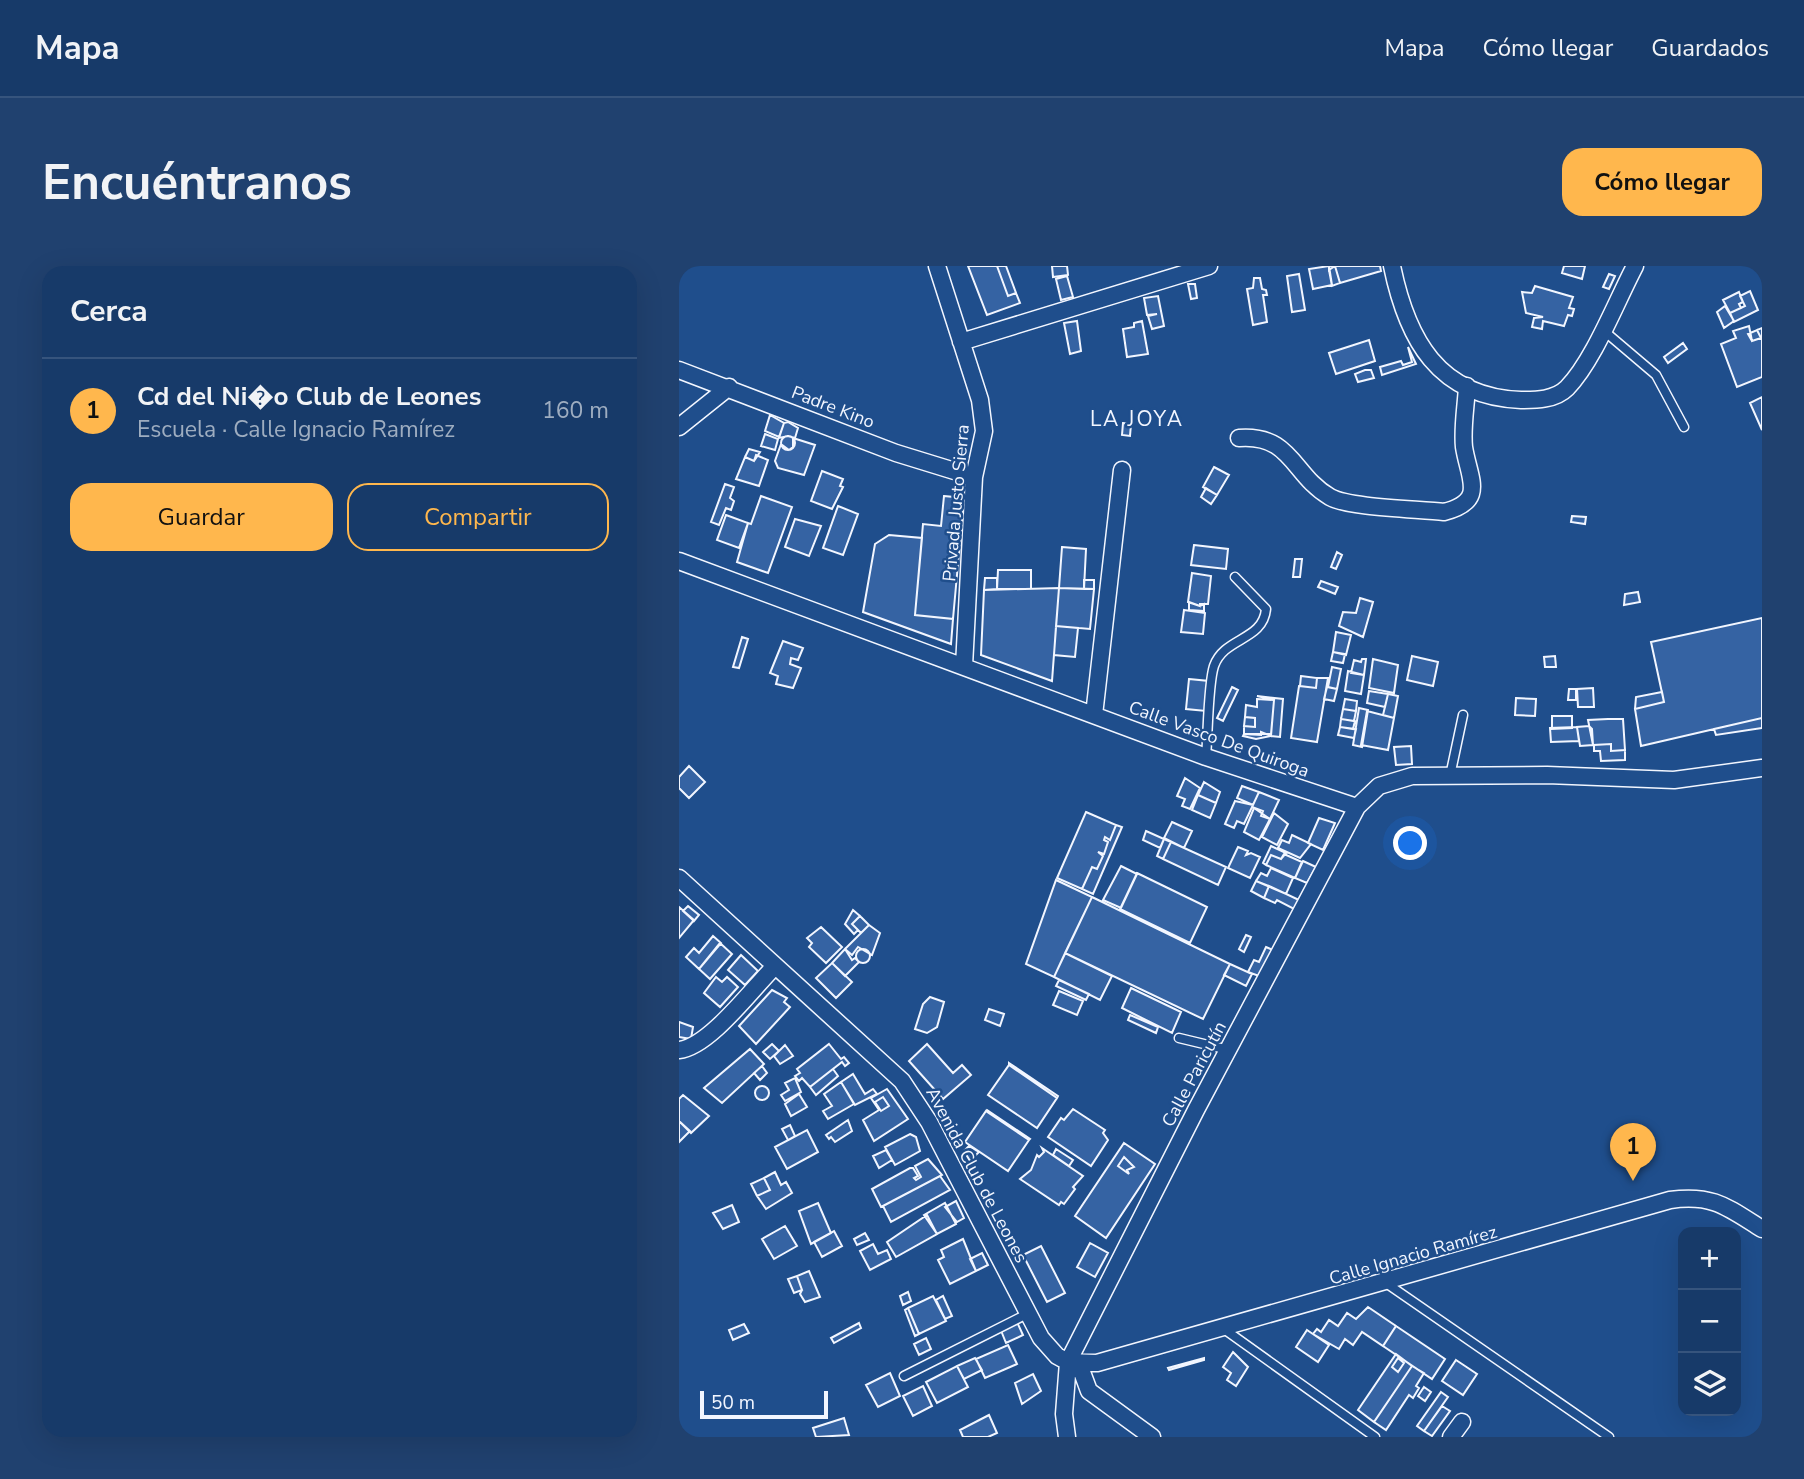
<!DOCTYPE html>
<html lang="es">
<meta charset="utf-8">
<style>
body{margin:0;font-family:"Nunito Sans",sans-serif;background:#20416f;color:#f1f3f6}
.controls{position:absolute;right:21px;bottom:21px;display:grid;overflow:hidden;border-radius:14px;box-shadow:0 7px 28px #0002}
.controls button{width:63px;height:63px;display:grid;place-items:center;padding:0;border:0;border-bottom:2px solid #36547d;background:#173a69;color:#f1f3f6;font:35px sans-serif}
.scale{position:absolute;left:21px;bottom:18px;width:128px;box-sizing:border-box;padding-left:7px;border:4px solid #f2f6ff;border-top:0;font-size:19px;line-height:24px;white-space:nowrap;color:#f2f6ff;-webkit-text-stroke:5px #1f4e8c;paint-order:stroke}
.you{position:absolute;left:732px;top:578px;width:24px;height:24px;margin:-18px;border:5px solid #fff;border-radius:50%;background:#1a73e8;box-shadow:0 0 0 10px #1a73e833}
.badge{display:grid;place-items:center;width:46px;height:46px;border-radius:50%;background:#ffb74d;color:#111;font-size:23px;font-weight:700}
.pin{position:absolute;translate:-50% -58px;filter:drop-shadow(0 2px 4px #0008)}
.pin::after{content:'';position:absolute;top:37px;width:24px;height:21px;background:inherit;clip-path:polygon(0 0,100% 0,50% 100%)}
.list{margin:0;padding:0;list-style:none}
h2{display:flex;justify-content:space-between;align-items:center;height:91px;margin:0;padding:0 28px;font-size:30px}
h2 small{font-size:23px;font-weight:400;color:#9eadc0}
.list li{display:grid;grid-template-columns:46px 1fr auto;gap:21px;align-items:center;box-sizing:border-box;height:105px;padding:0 28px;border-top:2px solid #36547d}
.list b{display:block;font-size:26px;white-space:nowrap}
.list p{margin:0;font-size:23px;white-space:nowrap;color:#9eadc0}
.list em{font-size:23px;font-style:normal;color:#9eadc0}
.actions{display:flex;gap:14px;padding:21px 28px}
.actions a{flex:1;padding:16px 0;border:2px solid #ffb74d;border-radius:21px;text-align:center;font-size:24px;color:#ffb74d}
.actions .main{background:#ffb74d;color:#111}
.icon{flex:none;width:38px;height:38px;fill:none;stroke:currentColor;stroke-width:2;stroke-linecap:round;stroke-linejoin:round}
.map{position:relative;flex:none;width:1083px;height:1171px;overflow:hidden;border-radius:21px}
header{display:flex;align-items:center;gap:42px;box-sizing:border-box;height:98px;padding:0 35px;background:#173a69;border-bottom:2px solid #36547d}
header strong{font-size:33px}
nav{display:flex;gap:38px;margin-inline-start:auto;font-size:24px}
.intro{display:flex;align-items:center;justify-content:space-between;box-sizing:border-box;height:168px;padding:0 42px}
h1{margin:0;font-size:49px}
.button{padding:18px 32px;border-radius:21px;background:#ffb74d;color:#111;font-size:24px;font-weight:700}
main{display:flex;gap:42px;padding:0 42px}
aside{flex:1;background:#173a69;border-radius:21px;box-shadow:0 7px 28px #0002}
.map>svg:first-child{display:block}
</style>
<header>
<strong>Mapa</strong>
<nav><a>Mapa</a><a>Cómo llegar</a><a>Guardados</a></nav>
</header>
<div class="intro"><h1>Encuéntranos</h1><a class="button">Cómo llegar</a></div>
<main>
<aside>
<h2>Cerca<small></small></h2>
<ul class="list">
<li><span class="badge">1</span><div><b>Cd del Ni�o Club de Leones</b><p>Escuela · Calle Ignacio Ramírez</p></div><em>160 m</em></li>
</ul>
<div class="actions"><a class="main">Guardar</a><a>Compartir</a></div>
</aside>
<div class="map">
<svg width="1083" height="1171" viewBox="0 0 1083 1171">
<rect width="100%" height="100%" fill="#1f4e8c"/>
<path fill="#3563a3" stroke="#f2f6ff" stroke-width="2" fill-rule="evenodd" d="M289 0H318L329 30 337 27 341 37 308 49Z
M318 0H327L337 27 329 30Z
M373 0H388L389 9 374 11Z
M650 0H701L702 5 661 17 656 0 650 4Z
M650 0 653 19 634 23 630 3Z
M656 0 661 17 653 20 650 4Z
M885 0H906L903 13 883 7Z
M620 8 626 44 613 46 608 10Z
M930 8 936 10 930 23 924 21Z
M388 10 394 31 382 34 377 13Z
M575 12H581L583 23 587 24 588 29H584L588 56 574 59 568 23 574 22Z
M509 18H516L518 32 512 33Z
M856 20 894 31 890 42 895 43 893 50 889 49 885 60 864 55 863 63 853 61 855 52 864 51 847 47 843 26 853 27Z
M1071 25 1079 44 1055 56 1051 47 1066 40 1061 30Z
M1060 26 1064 36 1060 38 1062 42 1051 47 1044 34Z
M479 30 485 60 473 63 469 50 478 48 468 49 465 32Z
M1046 40 1055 55 1045 62 1038 46Z
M398 55 402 85 391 88 385 57Z
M463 55 469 88 448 91 444 63 455 61V57Z
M1070 60 1073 75 1082 72 1078 64 1083 62V111L1058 121 1042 78 1057 72 1054 65Z
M1078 64 1082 72 1073 75 1069 68Z
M690 74 696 95 657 108 650 87Z
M1004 77 1008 83 989 97 985 91Z
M729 81 737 98 703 109 701 101 722 95 724 99 733 96Z
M686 104H692L695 112 679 116 676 108Z
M1083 131V164L1071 137Z
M91 149 105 157 100 171 86 165Z
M109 156 119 162 116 172 109 170 100 172 105 157Z
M444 157 452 158 451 170 443 169Z
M86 168 99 173 96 184 82 180Z
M102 177a7 7 0 1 1 14 0a7 7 0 1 1-14 0Z
M114 172 136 179 125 209 99 202 96 195 102 178 110 184 114 181Z
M70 183 81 186 75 195 66 191Z
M77 189 89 194 80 220 57 213 66 191 75 195Z
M535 201 550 209 538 229 524 221Z
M143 205 164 213 161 220 164 221 153 243 132 235Z
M46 218 55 221 51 232 55 235 52 244 47 242 40 259 32 256Z
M527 222 538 229 532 238 522 231Z
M82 230 113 241 89 307 58 296 69 257 72 258Z
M265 230 285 232 274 353 236 349 244 258 262 260Z
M159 240 179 248 164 289 144 282Z
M47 249 69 257 60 282 38 274Z
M893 250 907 251 906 258 892 256Z
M116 253 142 260 130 290 106 281Z
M210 269 243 272 236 349 274 353 272 378 184 346 196 278Z
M515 279 549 283 547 303 512 299Z
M383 281 407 283 405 323 380 322Z
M658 286 663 289 657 303 652 301Z
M616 293H623L621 311H614Z
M319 304H352V323H318Z
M513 307 532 310 529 338H521V340L509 336Z
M306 312H318V323L305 324Z
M405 314H415V323H405Z
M642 315 659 321 656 328 639 321Z
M380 322 373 415 302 389 305 324Z
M380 322 415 323 411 363 377 360Z
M959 326 961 336 945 339 946 328Z
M681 332 694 336 684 371 660 360 664 346 677 347Z
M510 336 521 340 525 338V345L510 344Z
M505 344 526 347 524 368 502 366Z
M1083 352V452L962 480 956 443 985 436 972 376Z
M377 360 399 362 396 391 375 389Z
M657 366 672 369 667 389 654 386Z
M63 371 69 373 60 402 54 401Z
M104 375 124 382 119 394 112 392 111 398 122 402 114 422 97 418 99 410 91 407Z
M654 386 666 388 664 397 652 395Z
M733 390 759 396 754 420 728 414Z
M876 390 877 401H866L865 391Z
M683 393H687L685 409 672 407 675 394 682 396Z
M694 393 719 399 715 427 690 422Z
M653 401 662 403 658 423 649 421Z
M669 405 685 409 682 428 666 425Z
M622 410 638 412 637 422 621 420Z
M638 412H649L638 476 612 472 620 420 637 422Z
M510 413 530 415 527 445 507 443Z
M553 421 559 424 544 455 538 452Z
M648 421 658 423 655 435 645 433Z
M914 422 915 441H899L898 423Z
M890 423H897V434H889Z
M690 425 709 428 706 441 688 437Z
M983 426 985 436 956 443 957 431Z
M709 428 719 430 715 452 704 449Z
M578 430 604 433 601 471 592 470 595 434Z
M837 432 857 433 856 450 836 449Z
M578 433 595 434 592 468H565V460L576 461V452L566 451 567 439 578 441Z
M666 433 678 435 677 445 664 443Z
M680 442 689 444 683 481 674 479Z
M664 443 677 445 675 455 662 453Z
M688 445 715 452 709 484 682 479Z
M873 450H893V462L873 463Z
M566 451 576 452V461L565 460Z
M1083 452V462L1037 469 1035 463Z
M662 453 676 455 674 463 661 461Z
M929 453H944L946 484 932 485V478L914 479 909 454Z
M910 460 913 463 914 479 901 480 898 461Z
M661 461 677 463 675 472 659 469Z
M898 461 900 475 872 476 871 462Z
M582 466 592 470 577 473 564 470 565 468 582 469Z
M932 478V485L946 484V494L922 495 921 485H915V479Z
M732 480 733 498 717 499 715 481Z
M10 500 26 516 10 532 0 522V511Z
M506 512 521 522 511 543 503 540 506 533 498 530Z
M525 516 541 526 537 537 519 529Z
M563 520 580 526 574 539 558 532Z
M580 526 600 534 591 553 582 550 584 545 573 541Z
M519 529 537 537 531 552 513 544Z
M556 535 574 539 565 558 558 555 555 562 546 558Z
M575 542 591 553 580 574 565 566Z
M407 546 437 559 431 574 426 571 425 574 429 576 425 588 419 586 424 590 418 603 413 601 403 623 378 612Z
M595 547 609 558 598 579 583 571Z
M640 552 656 557 644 584 629 577Z
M493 556 513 565 505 582 485 572Z
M437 559 443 561 414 628 403 623 413 601 418 603 424 590 419 586 425 588 429 576 425 574 426 571 431 574Z
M467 565 485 573 481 582 464 574Z
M613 569 632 578 621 592 599 582 603 574 610 577Z
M485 573 492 576 484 593 478 590Z
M492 576 547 601 539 619 484 593Z
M592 580 607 587 602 593 592 589 587 599 584 597Z
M559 581 569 585 567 589 572 587 581 591 571 612 549 602Z
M605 588 623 596 616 612 587 599 592 589 602 593Z
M624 595 637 601 628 617 616 612Z
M442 600 458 608 442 642 424 634Z
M592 602 614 612 607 628 577 615 582 607 588 610Z
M458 607 528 641 511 677 441 643Z
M377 614 413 631 375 711 347 698Z
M577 615 590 620 585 632 572 625Z
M590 620 620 634 615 643 598 634 596 637 585 632Z
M413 631 551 698 524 753 386 687Z
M9 640 20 649 15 655 4 645Z
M0 641 15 654 0 672Z
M174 644 181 650 173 658 179 664 175 668 166 658Z
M181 650 190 659 182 667 173 658Z
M190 659 201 667 193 689 179 681 173 689 166 683Z
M142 661 163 681 147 697 130 681 133 677 128 672Z
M567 669 572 671 565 686 560 683Z
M34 670 42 677 20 703 7 691 15 682 20 687Z
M41 677 53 688 31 713 20 703Z
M587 681 594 684 580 710 569 706 575 694 580 696Z
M177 690a7 7 0 1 1 14 0a7 7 0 1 1-14 0Z
M166 683 173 694 176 692 180 696 166 710 153 697Z
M386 687 433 710 421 734 375 711Z
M62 689 79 705 66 719 49 704Z
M153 697 173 716 157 732 137 712Z
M551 698 573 708 567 720 545 709Z
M37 711 43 716 48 711 59 721 41 741 25 727Z
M380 714 410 728 407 734 377 720Z
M452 722 502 746 493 767 443 742Z
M93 724 108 732 105 736 111 741 77 778 60 760Z
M380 725 404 735 398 749 374 739Z
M251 731 265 736 258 761 248 767 236 763 244 738Z
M310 743 325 748 321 760 306 754Z
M451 749 479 761 477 767 449 754Z
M0 756 14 761 12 773 0 771Z
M93 778 100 785 91 793 84 786Z
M150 778 162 793 165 791 170 797 166 800 163 796 131 821 123 812 120 815 116 810 121 807 118 803Z
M248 778 274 807 283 799 292 809 264 833 230 795Z
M106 779 114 790 101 798 95 790Z
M71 783 85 798 43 837 25 822Z
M330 797 379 830 378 832 330 799Z
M330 799 378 832 358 862 309 829Z
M83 800 88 807 81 814 75 807Z
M154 803 159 810 137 829 131 821Z
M174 808 186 828 194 823 198 828 176 839 162 816Z
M116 812 122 826 106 835 102 829 110 824 106 817Z
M162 816 175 838 149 853 144 845 153 840 145 828Z
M76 827a7 7 0 1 1 14 0a7 7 0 1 1-14 0Z
M208 823 229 853 195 875 184 854 200 844 192 832ZM204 831 210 840 202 845 196 836Z
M120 828 128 841 112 850 106 838Z
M4 829 30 850 12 867 0 855V833Z
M204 831 210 840 202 845 196 836Z
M394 843 426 864 424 867 429 874 412 900 369 871 382 852 385 854Z
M308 844 351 873 350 874 307 845Z
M307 845 350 874 329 905 286 876Z
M169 854 173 865 156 876 152 871 150 873 147 869Z
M0 855 11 865 0 876Z
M111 859 116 870 109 874 103 863Z
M128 864 139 886 108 903 96 881Z
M231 868 237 871 241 885 216 899 206 881Z
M445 877 476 898 427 972 396 950ZM445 891 455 901 448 904 450 908 439 900Z
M290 880 300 886 291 895 285 885Z
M363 882 404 910 394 921 396 923 385 938 382 936 380 939 341 913 352 904 358 889 360 891 365 886Z
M377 883 394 894 390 900 374 889Z
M207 884 213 894 200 902 194 890Z
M445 891 455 901 448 904 450 908 439 900Z
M249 893 263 909 202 941 193 923 231 902H234L239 910 235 912 237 914 242 911 236 900Z
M96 906 102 919 107 916 113 927 87 943 78 930 91 924 85 912Z
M261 910 271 924 212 956 204 940Z
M85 912 91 924 78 930 72 918Z
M277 935 285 952 278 956 266 941Z
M139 937 152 967 132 978 120 945Z
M266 937 277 958 258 968 245 949Z
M53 939 60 956 44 963 34 947Z
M248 949 258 968 217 991 208 976Z
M106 960 118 980 95 993 83 973Z
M155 965 163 980 143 991 135 976Z
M186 967 190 974 178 979 175 973Z
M284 973 297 1005 271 1018 259 994 265 991 262 984Z
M411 977 429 987 416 1011 398 1001Z
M194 978 199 988 208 984 212 993 191 1004 181 985Z
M362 980 386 1027 368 1036 344 989Z
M303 987 309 999 297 1005 291 993Z
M130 1005 141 1031 126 1036 121 1028 123 1024 118 1010Z
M118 1010 123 1024 115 1027 109 1013Z
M229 1026 232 1035 224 1039 221 1030Z
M254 1030 267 1055 240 1068 229 1042Z
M264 1030 273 1050 266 1053 257 1034Z
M689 1041 717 1060 704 1080 683 1066 674 1079 666 1073 660 1083 634 1068 638 1063 642 1066 650 1054 659 1060 668 1047 677 1053Z
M229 1042 240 1068 236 1070 226 1044Z
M337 1054 344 1069 327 1077 321 1062Z
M180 1057 182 1062 155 1077 152 1072Z
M65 1058 70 1067 54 1074 50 1064Z
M717 1060 766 1093 753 1113 704 1080Z
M628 1064 650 1079 639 1096 617 1081Z
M247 1072 252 1083 240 1089 235 1078Z
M329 1079 338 1098 306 1112 297 1093Z
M554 1086 569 1101 557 1120 548 1114 552 1107 544 1101Z
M717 1088 733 1100 695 1156 679 1144ZM719 1092 725 1097 719 1106 713 1101Z
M296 1092 303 1104 285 1113 278 1100Z
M525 1092V1094L490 1104 489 1102Z
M719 1092 725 1097 719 1106 713 1101Z
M777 1094 798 1108 784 1129 763 1115Z
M278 1100 289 1121 258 1137 247 1116Z
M733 1100 745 1107 737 1120 740 1122 734 1132 730 1129 707 1164 695 1156Z
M211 1107 221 1130 199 1141 187 1119Z
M354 1108 362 1125 343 1138 336 1117Z
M244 1120 253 1140 234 1150 224 1130Z
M745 1121 752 1126 746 1135 739 1130Z
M762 1126 769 1131 745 1165 738 1160Z
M763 1140 771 1145 753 1170 745 1165Z
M310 1149 318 1167 309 1171H284L281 1164Z
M165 1152 170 1169 137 1171 134 1162Z"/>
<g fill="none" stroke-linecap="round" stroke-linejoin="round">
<defs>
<path id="service" d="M924 64 977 109 1005 161
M527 491C529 469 529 418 535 400 545 371 584 375 587 343L556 311
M771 510 784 449
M500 772 550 784
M707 1017 930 1171
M545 1063 696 1171
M225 1110 350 1047"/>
<path id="minor" d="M258 0 301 134 305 165 295 211 285 400
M713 0C728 73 759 131 842 134 857 134 876 134 888 122 915 94 937 36 956 0
M282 76 530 0
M0 104 217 187 295 211
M0 161 50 121
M560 172C613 168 613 209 651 231 670 242 741 243 765 246 808 235 790 213 785 181 783 162 787 140 788 120
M0 295 527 491 678 541
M415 449 443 204
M0 612 223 815 250 856 362 1072 378 1090 389 1096 418 1097 991 934C1034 928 1048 941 1083 963
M0 784C30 781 73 723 96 700
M400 1098 410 1125 473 1171
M388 1171 385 1148 389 1096 517 844 678 541 700 520 733 510 868 509 995 514 1083 502
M772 1171 783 1156"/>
</defs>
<use href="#service" stroke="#f2f6ff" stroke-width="11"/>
<use href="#minor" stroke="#f2f6ff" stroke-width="19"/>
<use href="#service" stroke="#1f4e8c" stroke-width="8"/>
<use href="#minor" stroke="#1f4e8c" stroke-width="16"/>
</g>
<g text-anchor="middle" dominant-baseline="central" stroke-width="5" stroke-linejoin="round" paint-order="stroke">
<g font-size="18" fill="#f2f6ff" stroke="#1f4e8c">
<text transform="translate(154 141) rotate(21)">Padre Kino</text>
<text transform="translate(277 237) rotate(-85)">Privada Justo Sierra</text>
<text transform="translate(540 473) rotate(20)">Calle Vasco De Quiroga</text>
<text transform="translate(515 808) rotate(-62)">Calle Paricutín</text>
<text transform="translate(298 909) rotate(62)">Avenida Club de Leones</text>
<text transform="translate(734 989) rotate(-16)">Calle Ignacio Ramírez</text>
</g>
<g font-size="21" letter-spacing="2" fill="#f2f6ff" stroke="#1f4e8c">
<text x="458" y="153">LA JOYA</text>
</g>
</g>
</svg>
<div class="controls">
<button>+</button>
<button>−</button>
<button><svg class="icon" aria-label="layers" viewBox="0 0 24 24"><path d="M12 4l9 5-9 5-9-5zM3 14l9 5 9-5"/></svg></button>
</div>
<div class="scale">50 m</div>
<div class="you"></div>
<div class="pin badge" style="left:954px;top:915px">1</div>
</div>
</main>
